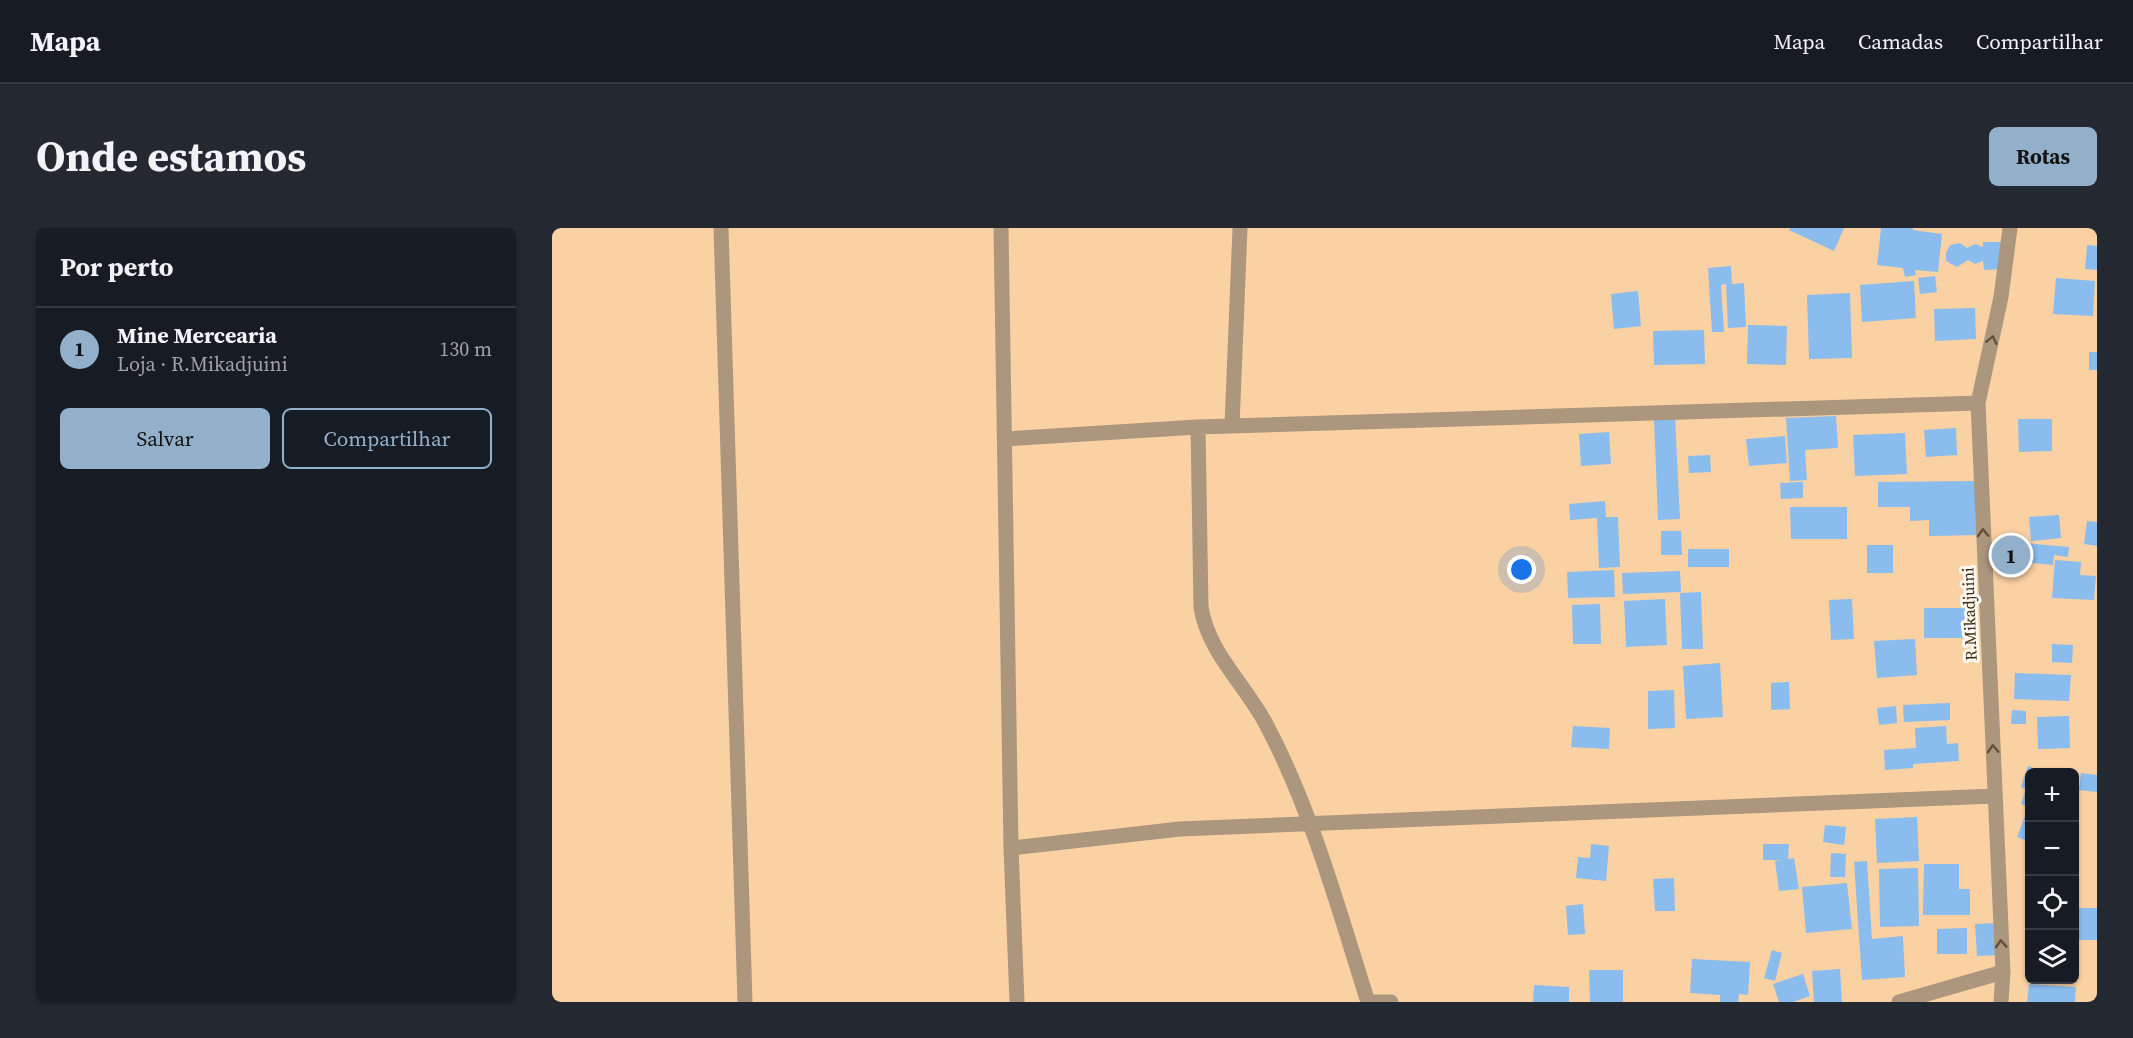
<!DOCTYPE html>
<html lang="pt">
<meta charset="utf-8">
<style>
body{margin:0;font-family:"Source Serif 4",serif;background:#242831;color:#f1f3f6}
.controls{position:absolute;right:18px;bottom:18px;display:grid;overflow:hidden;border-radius:9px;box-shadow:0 2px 4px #0004}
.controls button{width:54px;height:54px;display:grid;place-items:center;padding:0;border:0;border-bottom:2px solid #363941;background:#171b24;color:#f1f3f6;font:30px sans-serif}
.you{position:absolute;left:970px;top:342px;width:21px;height:21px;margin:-15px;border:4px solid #fff;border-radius:50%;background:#1a73e8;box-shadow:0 0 0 9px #1a73e833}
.badge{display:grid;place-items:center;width:39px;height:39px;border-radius:50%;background:#93b0ca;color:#111;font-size:20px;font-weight:700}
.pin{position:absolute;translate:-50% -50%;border:3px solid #fff;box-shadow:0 2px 6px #0006}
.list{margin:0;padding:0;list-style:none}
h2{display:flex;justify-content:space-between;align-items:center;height:78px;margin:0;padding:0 24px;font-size:26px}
h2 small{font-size:20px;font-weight:400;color:#9ea1a6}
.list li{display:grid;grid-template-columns:39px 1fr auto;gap:18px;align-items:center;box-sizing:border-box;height:84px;padding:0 24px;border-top:2px solid #363941}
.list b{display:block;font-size:22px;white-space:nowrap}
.list p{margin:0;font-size:20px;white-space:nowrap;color:#9ea1a6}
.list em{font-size:20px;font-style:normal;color:#9ea1a6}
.actions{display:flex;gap:12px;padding:18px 24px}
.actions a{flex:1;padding:14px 0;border:2px solid #93b0ca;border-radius:9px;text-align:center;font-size:21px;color:#93b0ca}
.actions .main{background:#93b0ca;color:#111}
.icon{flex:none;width:33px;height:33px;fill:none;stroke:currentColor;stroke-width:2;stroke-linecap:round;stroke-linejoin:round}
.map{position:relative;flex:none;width:1545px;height:774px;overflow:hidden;border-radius:9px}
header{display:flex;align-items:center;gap:36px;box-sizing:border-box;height:84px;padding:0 30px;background:#171b24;border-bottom:2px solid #363941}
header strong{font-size:28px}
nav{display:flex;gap:33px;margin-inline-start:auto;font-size:21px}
.intro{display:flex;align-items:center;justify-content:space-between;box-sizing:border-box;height:144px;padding:0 36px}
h1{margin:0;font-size:42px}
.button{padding:15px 27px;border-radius:9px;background:#93b0ca;color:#111;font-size:21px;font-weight:700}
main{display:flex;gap:36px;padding:0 36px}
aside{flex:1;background:#171b24;border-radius:9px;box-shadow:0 2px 4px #0004}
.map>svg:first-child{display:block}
</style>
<header>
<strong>Mapa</strong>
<nav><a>Mapa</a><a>Camadas</a><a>Compartilhar</a></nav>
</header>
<div class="intro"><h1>Onde estamos</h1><a class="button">Rotas</a></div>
<main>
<aside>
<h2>Por perto<small></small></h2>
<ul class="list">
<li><span class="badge">1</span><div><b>Mine Mercearia</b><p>Loja · R.Mikadjuini</p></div><em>130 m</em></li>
</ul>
<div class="actions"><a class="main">Salvar</a><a>Compartilhar</a></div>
</aside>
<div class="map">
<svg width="1545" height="774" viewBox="0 0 1545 774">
<rect width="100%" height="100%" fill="#fad1a3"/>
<path fill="#8abcee" d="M1238 0H1292L1282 23 1237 2Z
M1329 0H1361V2L1390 6 1386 44 1363 42 1364 47 1353 49 1351 40 1325 37Z
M1431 14H1450L1449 41 1432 42 1431 33 1423 36 1416 32 1405 39 1394 33V25L1398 17 1408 15 1415 20 1423 16 1431 19Z
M1535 17 1545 18V42L1533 41Z
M1179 38 1180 56 1192 55 1194 99 1176 100 1174 56 1169 57 1172 104H1160L1156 40Z
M1383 48 1385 64 1368 66 1366 50Z
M1504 50 1543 53 1541 88 1501 86Z
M1362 53 1364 90 1310 94 1308 57Z
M1086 63 1089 98 1062 101 1059 66Z
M1298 65 1300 130 1257 131 1255 67Z
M1423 80 1424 111 1383 113 1382 81Z
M1196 97 1235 98 1234 137 1195 136Z
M1152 102 1153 136 1102 137 1101 103Z
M1537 124H1545V142H1537Z
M1284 188 1286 220 1253 222 1255 252 1238 253 1234 190Z
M1123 189 1128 291 1106 292 1102 191Z
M1466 191H1500V223L1467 224Z
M1404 200 1405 227 1374 229 1372 202Z
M1057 204 1059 236 1029 238 1027 206Z
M1353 205 1355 246 1303 248 1301 207Z
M1233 208 1235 235 1197 238 1194 211Z
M1158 227 1159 244 1137 245 1136 228Z
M1428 253 1429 307 1377 308V292L1358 293V279H1326V254Z
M1251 254V270L1229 271 1228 255Z
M1053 273 1054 289H1066L1068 339 1047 340 1045 290 1018 292 1017 276Z
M1238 279H1295V311H1239Z
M1507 287 1509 310 1479 313 1477 289Z
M1535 293 1545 294V318L1532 316Z
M1109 303H1129L1130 327H1109Z
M1451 313 1517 319 1516 329 1502 327 1501 337 1450 332Z
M1315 317H1341V345H1315Z
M1136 321H1177V339H1136Z
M1503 332 1529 334 1528 347 1544 348 1542 372 1500 370Z
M1062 342 1063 369 1016 370 1015 344Z
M1128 343 1129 364 1071 366 1070 345Z
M1149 364 1151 421H1130L1128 365Z
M1113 371 1115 417 1074 419 1072 373Z
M1300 371 1302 411 1279 412 1277 372Z
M1048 376 1049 416H1021L1020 377Z
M1372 380H1425L1424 410H1372Z
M1363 411 1365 447 1325 450 1322 413Z
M1500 416 1521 417 1520 435 1500 434Z
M1168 435 1171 489 1134 491 1131 438Z
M1463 445 1519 447 1517 473 1462 471Z
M1237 454 1238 481 1219 482V455Z
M1122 462 1123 500 1096 501V463Z
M1398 475V492L1352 494 1351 477Z
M1344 478 1345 495 1327 497 1325 480Z
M1460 482 1474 483V496H1459Z
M1517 488 1518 520 1486 521 1485 489Z
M1021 498 1058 500 1057 521 1019 519Z
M1394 498 1395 516 1406 515 1407 533 1361 536V540L1333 542 1332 522 1364 520 1363 500Z
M1476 538 1493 544H1478V579L1469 576 1474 561 1469 559Z
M1529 545 1545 547V564L1527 562Z
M1473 588 1478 589V614L1465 609Z
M1365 589 1367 633 1325 635 1323 591Z
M1273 597 1294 599 1292 617 1271 614Z
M1039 616 1057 618 1054 653 1024 650 1026 629 1038 630Z
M1211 616H1237L1236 631 1242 630 1247 661 1227 663 1223 633 1229 632H1211Z
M1279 625 1294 626 1293 649H1278Z
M1315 633 1320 711 1351 708 1353 749 1310 752 1302 634Z
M1372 636H1407V661H1418V687H1371Z
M1366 640 1367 698 1328 699 1327 641Z
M1122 650 1123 683H1103L1101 651Z
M1295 655 1300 701 1254 705 1250 659Z
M1031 676 1033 706 1016 707 1014 678Z
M1527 680H1545V712H1527Z
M1445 695 1446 727 1425 728 1423 696Z
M1415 700V726H1385V701Z
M1220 722 1230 725 1223 753 1212 750Z
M1140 731 1198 734 1196 767 1187 766 1186 774H1168V767L1138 765Z
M1288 741 1290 774H1262L1260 743Z
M1037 742H1071V774H1038Z
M1251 746 1258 768 1241 774H1227L1221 756Z
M1477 756 1524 759 1523 774H1475Z
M982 757 1017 759V774H981Z"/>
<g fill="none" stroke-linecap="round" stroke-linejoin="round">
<path stroke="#ac967e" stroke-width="15" d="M169 0 193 774
M449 0 459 620 465 774
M680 198 688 0
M646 199 649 379C656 425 694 457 715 498 760 583 787 683 816 774
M453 211 646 199 1426 175
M459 620 628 601 1443 568
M816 774H839
M1347 774 1451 744
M1449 774 1451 744 1426 175 1449 69 1458 0"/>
</g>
<defs><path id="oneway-chevron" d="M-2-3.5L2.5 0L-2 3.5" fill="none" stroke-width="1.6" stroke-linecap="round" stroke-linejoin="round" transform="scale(1.5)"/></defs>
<g stroke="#645038">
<use href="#oneway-chevron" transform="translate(1440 112) rotate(-78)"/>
<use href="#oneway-chevron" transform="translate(1431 305) rotate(-92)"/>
<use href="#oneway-chevron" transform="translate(1441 521) rotate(-92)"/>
<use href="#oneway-chevron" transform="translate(1449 716) rotate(-93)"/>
</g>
<g text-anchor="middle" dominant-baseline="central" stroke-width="6" stroke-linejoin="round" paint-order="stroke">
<g font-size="16" fill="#3e2b13" stroke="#fef9f3">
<text transform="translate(1417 386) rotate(-92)">R.Mikadjuini</text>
</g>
</g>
</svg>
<div class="controls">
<button>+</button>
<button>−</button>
<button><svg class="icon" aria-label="locate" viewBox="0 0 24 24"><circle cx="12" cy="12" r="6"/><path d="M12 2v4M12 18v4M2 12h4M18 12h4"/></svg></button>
<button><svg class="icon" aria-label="layers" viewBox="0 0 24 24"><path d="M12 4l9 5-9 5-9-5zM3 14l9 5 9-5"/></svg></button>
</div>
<div class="you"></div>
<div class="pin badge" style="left:1459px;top:327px">1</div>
</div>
</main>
